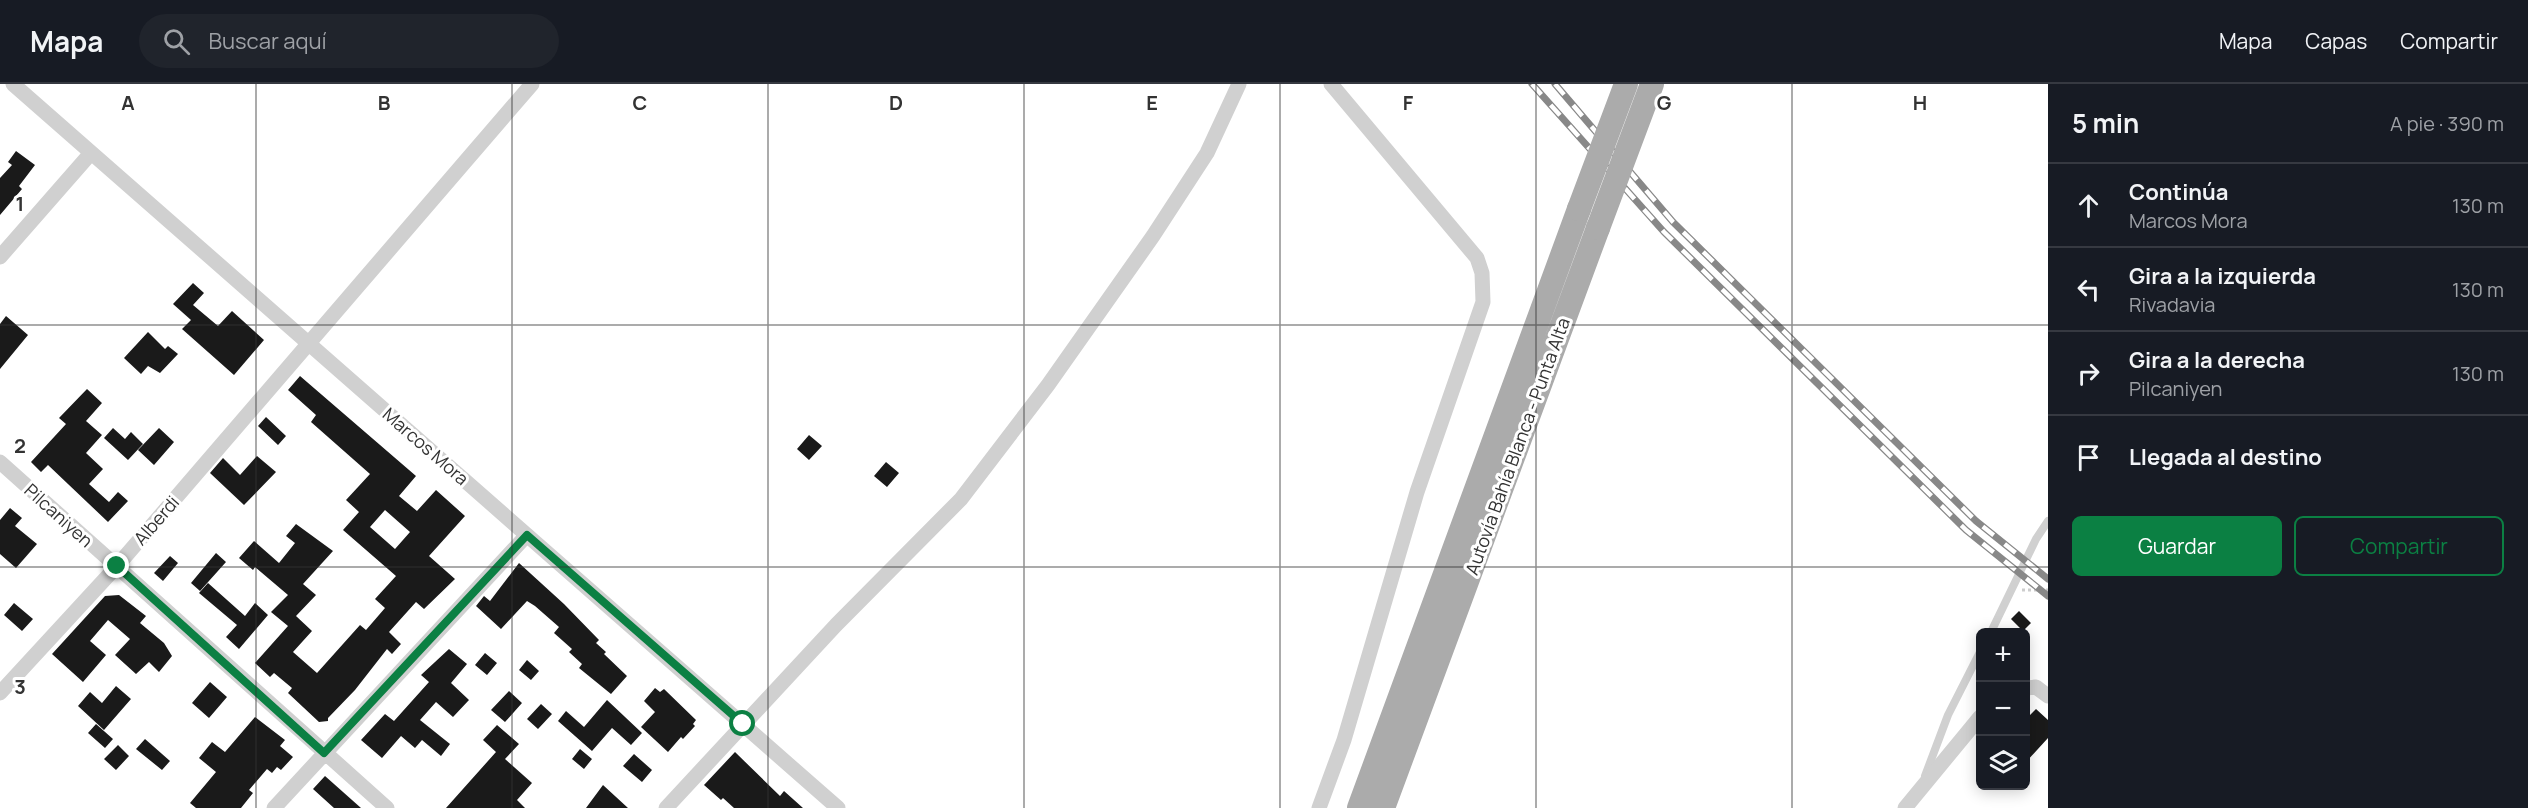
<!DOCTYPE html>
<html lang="es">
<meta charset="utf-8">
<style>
body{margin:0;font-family:Manrope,sans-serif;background:#20242c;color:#f1f3f6}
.controls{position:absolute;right:18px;bottom:18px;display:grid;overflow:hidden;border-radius:9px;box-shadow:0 3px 15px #0003}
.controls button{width:54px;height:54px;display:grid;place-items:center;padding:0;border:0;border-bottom:2px solid #363941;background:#171b24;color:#f1f3f6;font:30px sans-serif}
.stop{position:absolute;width:18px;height:18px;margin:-14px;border:4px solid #0b8043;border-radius:50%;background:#fff}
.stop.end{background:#0b8043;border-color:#fff;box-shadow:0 2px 6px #0008}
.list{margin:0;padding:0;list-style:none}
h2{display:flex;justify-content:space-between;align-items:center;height:78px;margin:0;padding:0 24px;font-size:26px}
h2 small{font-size:20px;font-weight:400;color:#9ea1a6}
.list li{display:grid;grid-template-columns:39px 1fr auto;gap:18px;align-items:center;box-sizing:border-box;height:84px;padding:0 24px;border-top:2px solid #363941}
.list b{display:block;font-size:22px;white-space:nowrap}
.list p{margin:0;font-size:20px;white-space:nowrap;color:#9ea1a6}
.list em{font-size:20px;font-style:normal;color:#9ea1a6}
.actions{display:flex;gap:12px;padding:18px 24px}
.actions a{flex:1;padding:14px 0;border:2px solid #0b8043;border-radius:9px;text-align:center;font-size:21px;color:#0b8043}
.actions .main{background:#0b8043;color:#fff}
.icon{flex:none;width:33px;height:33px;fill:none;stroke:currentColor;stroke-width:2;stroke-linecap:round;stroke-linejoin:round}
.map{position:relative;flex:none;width:2048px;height:724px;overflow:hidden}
header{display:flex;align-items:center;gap:36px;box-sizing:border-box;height:84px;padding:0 30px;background:#171b24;border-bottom:2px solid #363941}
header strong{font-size:28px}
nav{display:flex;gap:33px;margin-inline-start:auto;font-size:21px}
.search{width:420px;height:54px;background:#20242c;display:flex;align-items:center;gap:15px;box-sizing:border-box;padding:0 21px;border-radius:33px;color:#9ea1a6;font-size:22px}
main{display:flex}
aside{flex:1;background:#171b24}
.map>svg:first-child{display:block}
</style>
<header>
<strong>Mapa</strong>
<div class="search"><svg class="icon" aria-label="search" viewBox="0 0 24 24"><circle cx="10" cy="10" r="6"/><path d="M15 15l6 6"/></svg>Buscar aquí</div>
<nav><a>Mapa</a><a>Capas</a><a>Compartir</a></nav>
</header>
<main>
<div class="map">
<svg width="2048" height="724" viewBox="0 0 2048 724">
<rect width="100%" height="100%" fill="#fff"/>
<path fill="#1a1a1a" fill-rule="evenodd" d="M16 67 35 81 19 102 22 105 0 131V94L12 81 8 78Z
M193 199 204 209 193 221 218 242 232 227 264 256 234 291 182 245 191 236 173 220Z
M6 232 28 251 0 285V240Z
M148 248 165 265 168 262 178 270 160 289 148 282 141 290 124 274Z
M300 292 416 392 399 412 417 427 436 406 465 432 429 472 455 495 424 525 416 518 389 548 401 560 392 570 387 565 355 606 328 634V637L319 638 288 609 292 604 274 589 270 593 255 579 288 542 271 528 288 511 255 483 253 486 239 474 254 457 279 479 295 459 286 452 296 440 333 467 303 500 316 511 296 532 312 547 293 568 317 589 360 541 366 546 385 524 375 515 396 492 343 446 359 428 346 416 370 390 311 338 316 331 288 306ZM385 426 410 448 395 465 370 443Z
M87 305 102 319 86 337 102 351 86 369 103 385 89 400 109 418 118 408 128 417 108 438 48 381 41 388 31 378 66 340 59 334Z
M266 333 286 352 278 361 258 342Z
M113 344 125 355 131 348 143 360 128 376 104 354Z
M159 344 174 358 154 381 138 366Z
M809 351 822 362 809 376 797 365Z
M257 372 276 388 244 421 210 389 223 374 240 391Z
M886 378 899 389 887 403 874 392Z
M10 424 22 434 15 442 37 460 16 484 0 470V436Z
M216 469 226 478 200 507 191 499Z
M170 472 178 479 163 497 154 489Z
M519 479 564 520 599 556 596 559 606 568 604 570 627 592 611 610 579 584 582 580 569 568 572 565 554 549 559 543 535 522 527 517 501 545 476 522 484 512 490 517Z
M208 499 245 532 255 519 268 531 239 565 226 553 237 541 199 509Z
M119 511 146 532 140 539 164 559 172 572 159 588 149 578 136 590 115 571 130 555 108 536 90 557 106 571 83 598 52 570 105 512Z
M14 519 33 535 22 547 4 531Z
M2019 527 2031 539 2023 547 2011 535Z
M449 565 467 580 451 599 469 616 453 633 436 618 420 636 450 660 441 672 422 656 415 664 401 652 382 674 361 656 385 630 394 637 429 598 421 591Z
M485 569 497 579 487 591 475 581Z
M527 576 539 587 531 596 519 586Z
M210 598 227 613 209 634 192 619Z
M116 602 131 615 104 646 78 622 90 608 102 619Z
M655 604 660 608 664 605 696 636 693 640 695 642 683 655 681 653 668 668 641 643 655 628 644 617Z
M509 607 522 619 505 638 491 626Z
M607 616 642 649 631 661 612 644 592 667 558 637 566 627 584 643Z
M541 620 552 630 538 645 527 635Z
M2036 625 2048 636V654L2025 679V636Z
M255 633 285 656 280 662 293 673 281 686 277 683 272 689 267 685 249 706 253 709 241 724H196L190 719 216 688 199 674 212 658 225 668Z
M96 640 113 655 105 664 88 649Z
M497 641 519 660 505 675 532 699 517 716 525 724H446L496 668 483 656Z
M145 655 170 677 162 686 136 665Z
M118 661 129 672 116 686 104 675Z
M580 665 592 675 584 685 572 675Z
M735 668 780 712 784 707 803 724H734L723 714 721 716 704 701Z
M634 670 652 686 642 698 623 682Z
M325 692 361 724H334L313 705Z
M603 701 628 724H586Z"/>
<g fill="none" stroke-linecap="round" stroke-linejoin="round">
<path stroke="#cdcdcd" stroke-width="3" stroke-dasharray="3 3" stroke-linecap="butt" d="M2022 506H2048"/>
<path stroke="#d0d0d0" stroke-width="8" d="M1991 548 2036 455 2048 437
M1925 692 1948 631 1980 568"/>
<path stroke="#d0d0d0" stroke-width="15" d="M13 0 838 724
M0 173 91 69
M0 378 387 724
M2026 604 2036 603 2048 612
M0 609 117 482 532 0
M274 724 527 451
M666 724 836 541 961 415 1048 301 1153 152 1207 69 1239 0
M1319 724 1344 656 1417 408 1483 218 1482 189 1477 174 1331 0
M1905 724 1980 633"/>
<path stroke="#ababab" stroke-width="24" d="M1359 724 1579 125
M1383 724 1598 144"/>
<defs>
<path id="rail" d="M1532 0 1664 148 1966 446 2048 512
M1555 0 1673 138 1976 437 2048 495"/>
</defs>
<use href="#rail" stroke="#888" stroke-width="7"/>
<use href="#rail" stroke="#fff" stroke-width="4.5" stroke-dasharray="14" stroke-linecap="butt"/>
<path stroke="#ababab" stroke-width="24" d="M1579 125 1626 0
M1598 144 1652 0"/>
</g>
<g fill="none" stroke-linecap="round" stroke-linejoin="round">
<path stroke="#0b8043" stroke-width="8" d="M117 482 324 669 527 451 743 640"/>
</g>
<path fill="none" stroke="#333" stroke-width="1.5" stroke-opacity="0.55" d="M256 0V724M512 0V724M768 0V724M1024 0V724M1280 0V724M1536 0V724M1792 0V724M0 241H2048M0 483H2048"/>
<g text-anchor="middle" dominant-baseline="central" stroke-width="6" stroke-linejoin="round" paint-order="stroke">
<g font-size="18" fill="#333" stroke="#fff">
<text transform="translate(426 362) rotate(41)">Marcos Mora</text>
<text transform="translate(1517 362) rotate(-70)">Autovía Bahía Blanca - Punta Alta</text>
<text transform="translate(59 431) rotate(42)">Pilcaniyen</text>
<text transform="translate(156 436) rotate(-49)">Alberdi</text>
</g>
</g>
<g font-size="20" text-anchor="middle" font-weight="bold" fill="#333" stroke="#fff" stroke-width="6" stroke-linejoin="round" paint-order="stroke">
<text x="128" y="26">A</text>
<text x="384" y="26">B</text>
<text x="640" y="26">C</text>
<text x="896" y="26">D</text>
<text x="1152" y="26">E</text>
<text x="1408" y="26">F</text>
<text x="1664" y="26">G</text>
<text x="1920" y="26">H</text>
<text x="20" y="127">1</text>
<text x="20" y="369">2</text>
<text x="20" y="610">3</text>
</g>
</svg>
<div class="controls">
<button>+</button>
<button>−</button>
<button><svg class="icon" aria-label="layers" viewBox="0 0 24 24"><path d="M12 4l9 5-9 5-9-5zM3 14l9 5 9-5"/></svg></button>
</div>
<div class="stop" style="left:743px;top:640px"></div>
<div class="stop end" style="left:117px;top:482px"></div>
</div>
<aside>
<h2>5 min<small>A pie · 390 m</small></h2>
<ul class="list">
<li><svg class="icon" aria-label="ahead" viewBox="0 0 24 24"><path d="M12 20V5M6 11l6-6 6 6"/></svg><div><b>Continúa</b><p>Marcos Mora</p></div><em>130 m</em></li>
<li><svg class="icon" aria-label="left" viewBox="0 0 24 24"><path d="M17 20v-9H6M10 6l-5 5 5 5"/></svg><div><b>Gira a la izquierda</b><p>Rivadavia</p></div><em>130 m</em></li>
<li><svg class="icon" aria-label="right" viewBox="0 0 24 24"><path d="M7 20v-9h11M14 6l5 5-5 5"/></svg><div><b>Gira a la derecha</b><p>Pilcaniyen</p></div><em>130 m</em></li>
<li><svg class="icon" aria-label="arrive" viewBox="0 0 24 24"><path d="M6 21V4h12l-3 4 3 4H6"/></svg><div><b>Llegada al destino</b></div></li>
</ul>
<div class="actions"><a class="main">Guardar</a><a>Compartir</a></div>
</aside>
</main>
